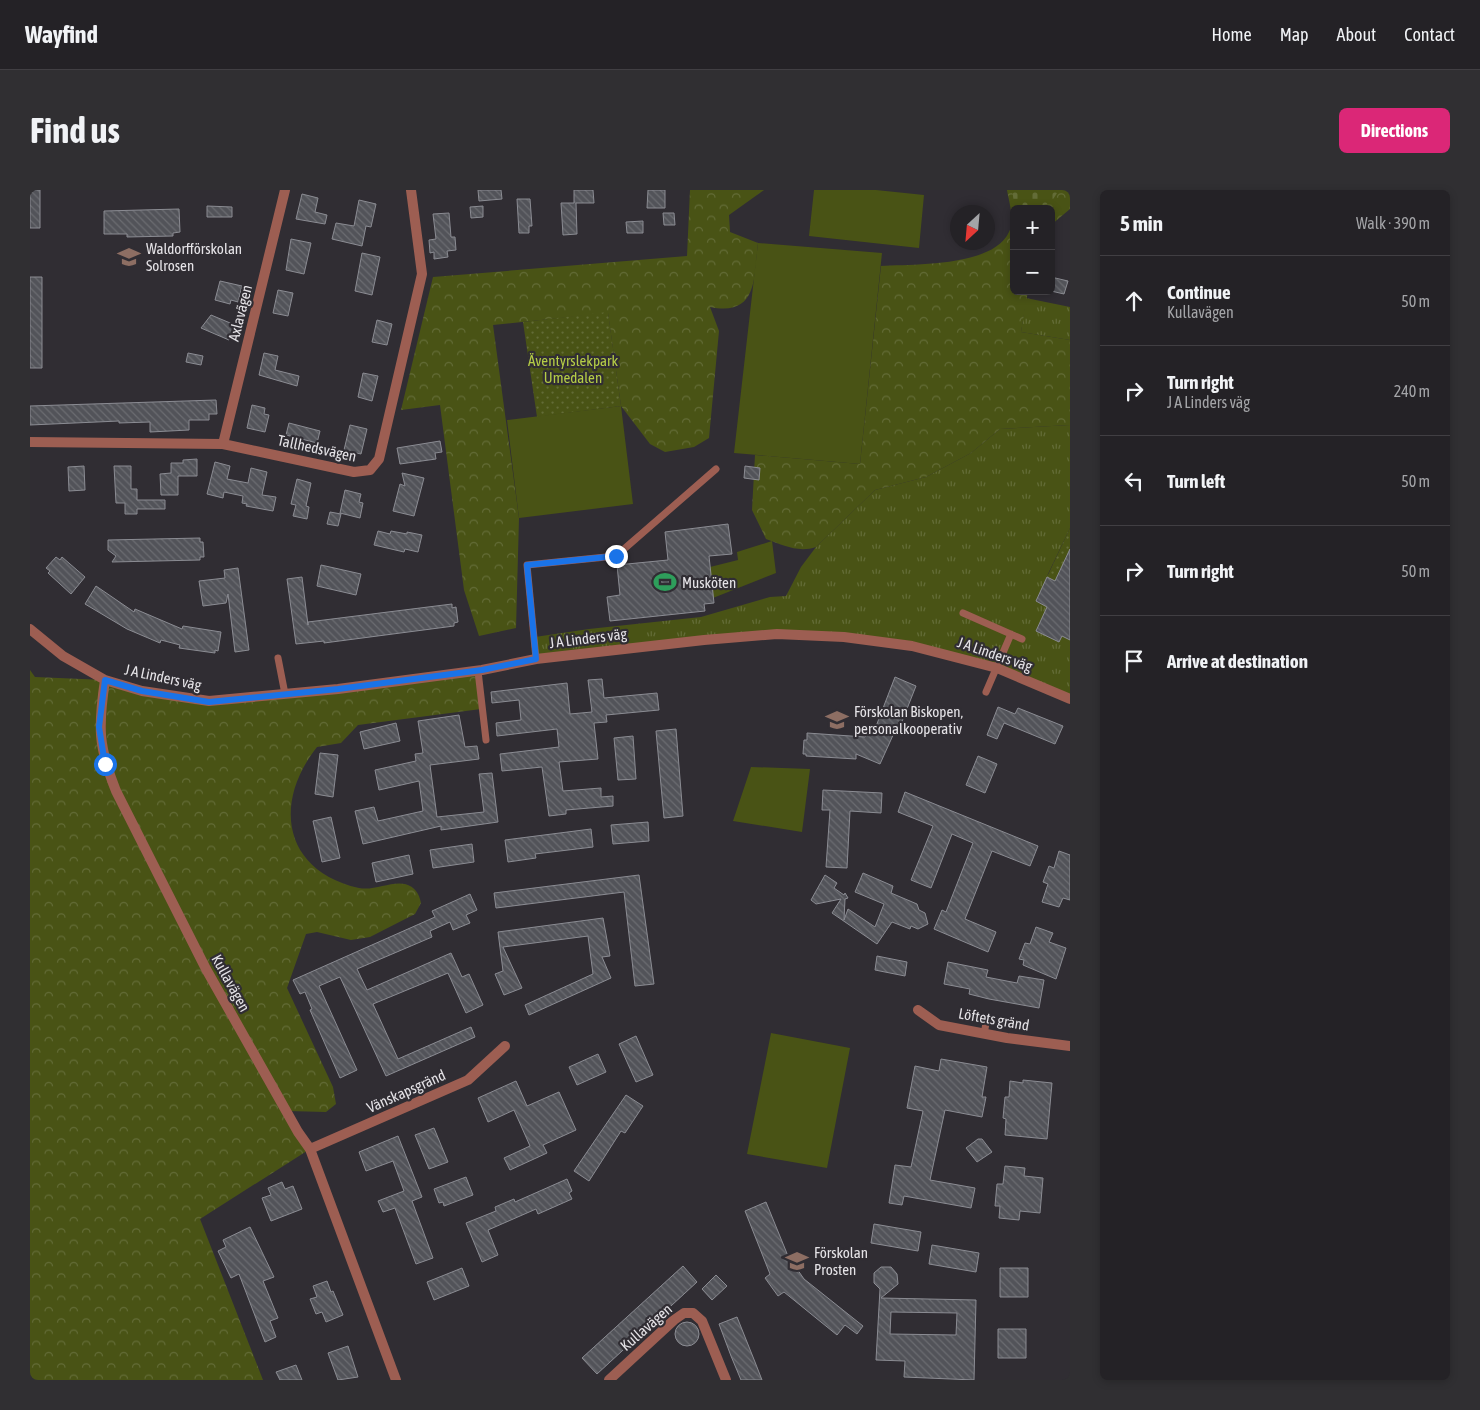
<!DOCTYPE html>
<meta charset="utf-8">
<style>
body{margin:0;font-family:"Asap Condensed",sans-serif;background:#302f32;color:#f1f3f6}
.controls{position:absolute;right:15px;top:15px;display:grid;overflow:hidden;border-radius:8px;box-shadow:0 2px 8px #0003}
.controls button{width:45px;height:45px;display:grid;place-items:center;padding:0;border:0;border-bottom:1px solid #413f43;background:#242226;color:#f1f3f6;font:25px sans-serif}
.compass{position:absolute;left:920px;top:15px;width:45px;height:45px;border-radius:50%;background:#242226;box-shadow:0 2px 8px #0003;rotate:206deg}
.stop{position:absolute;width:15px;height:15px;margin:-11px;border:4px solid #1a73e8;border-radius:50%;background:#fff}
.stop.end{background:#1a73e8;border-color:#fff;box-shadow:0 1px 5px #0008}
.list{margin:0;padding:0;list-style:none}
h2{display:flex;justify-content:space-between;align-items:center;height:65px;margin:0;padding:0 20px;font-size:21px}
h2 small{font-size:16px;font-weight:400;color:#a3a4a7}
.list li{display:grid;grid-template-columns:32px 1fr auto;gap:15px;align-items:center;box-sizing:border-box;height:90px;padding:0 20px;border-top:1px solid #413f43}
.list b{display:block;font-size:19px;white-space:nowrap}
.list p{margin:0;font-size:16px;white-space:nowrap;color:#a3a4a7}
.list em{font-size:16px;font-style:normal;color:#a3a4a7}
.icon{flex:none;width:28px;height:28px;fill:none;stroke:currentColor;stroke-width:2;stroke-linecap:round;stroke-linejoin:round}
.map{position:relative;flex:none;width:1040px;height:1190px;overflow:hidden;border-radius:8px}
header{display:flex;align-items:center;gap:30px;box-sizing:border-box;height:70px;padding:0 25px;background:#242226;border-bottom:1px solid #413f43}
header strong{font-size:24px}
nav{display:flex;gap:28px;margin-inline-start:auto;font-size:18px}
.intro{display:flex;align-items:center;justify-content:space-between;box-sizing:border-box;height:120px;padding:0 30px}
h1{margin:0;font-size:35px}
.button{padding:12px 22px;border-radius:8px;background:#db2777;color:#fff;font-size:18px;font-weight:700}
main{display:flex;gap:30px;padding:0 30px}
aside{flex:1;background:#242226;border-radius:8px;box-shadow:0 2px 8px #0003}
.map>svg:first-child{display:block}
</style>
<header>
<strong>Wayfind</strong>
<nav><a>Home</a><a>Map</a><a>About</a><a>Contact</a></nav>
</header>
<div class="intro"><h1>Find us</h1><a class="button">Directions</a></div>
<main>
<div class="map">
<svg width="1040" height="1190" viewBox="0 0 1040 1190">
<defs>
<pattern id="grass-tufts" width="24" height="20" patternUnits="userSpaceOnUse" patternTransform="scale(1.25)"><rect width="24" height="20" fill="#495315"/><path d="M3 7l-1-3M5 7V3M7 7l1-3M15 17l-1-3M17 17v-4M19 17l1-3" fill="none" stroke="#636c37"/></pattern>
<pattern id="forest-crowns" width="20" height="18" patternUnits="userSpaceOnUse" patternTransform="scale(1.25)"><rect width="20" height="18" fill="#495315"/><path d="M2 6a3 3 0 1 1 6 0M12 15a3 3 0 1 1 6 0" fill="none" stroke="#636c37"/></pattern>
<pattern id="cemetery-stones" width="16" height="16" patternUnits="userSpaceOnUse" patternTransform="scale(1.25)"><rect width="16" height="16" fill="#495315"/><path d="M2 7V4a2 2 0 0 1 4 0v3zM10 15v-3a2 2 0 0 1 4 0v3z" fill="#636c37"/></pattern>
<pattern id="park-dots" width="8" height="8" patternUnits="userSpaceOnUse" patternTransform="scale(1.25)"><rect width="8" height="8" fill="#495315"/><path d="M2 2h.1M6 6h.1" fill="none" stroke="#636c37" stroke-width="1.8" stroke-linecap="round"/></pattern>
<pattern id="building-back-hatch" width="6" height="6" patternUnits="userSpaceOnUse" patternTransform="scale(1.25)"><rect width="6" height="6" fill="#525359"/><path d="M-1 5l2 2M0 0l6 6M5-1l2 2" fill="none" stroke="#6b6c71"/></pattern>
</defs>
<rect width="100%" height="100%" fill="#302d33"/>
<path fill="url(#grass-tufts)" d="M996 108 1040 117V150L991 142Z
M1040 235V338L1017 386 1040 359V509L1000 492 882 456 747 444 506 469 505 447 559 439 671 427 740 407 756 406 771 377 786 357 845 300 896 287 941 263 970 239Z"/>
<path fill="url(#forest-crowns)" d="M660 0H734L699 25 700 42 728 53C724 87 728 127 680 117L689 141 679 248 664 257 635 262 620 254 591 216 578 123 463 135 489 328 486 438 449 446 434 400 410 215 371 220 403 87 657 66Z
M977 0H1040V19L1021 35V19H984V101H998L991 142 1040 150V235L970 239 941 263 896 287 845 300 786 357C768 363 753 355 736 349L722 320 725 265 830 274 851 76C884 74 963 77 979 42 985 30 979 12 977 0Z
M0 480 5 487 75 490 159 510 448 481 451 519 328 535 311 553 287 557C242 614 254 681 329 698 344 701 361 691 375 694 385 697 389 703 391 713L385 724 340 747 321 750 287 742 276 744 257 798 303 897 306 914 296 922 258 921 280 959 170 1029 233 1190H0Z"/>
<path fill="url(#cemetery-stones)" d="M982 0H1029L1020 14 985 19Z"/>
<path fill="url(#park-dots)" d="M578 122 591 216 507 227 493 132Z
M1040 338V359L1025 391 1017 387Z"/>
<path fill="#495315" d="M784 0H846L894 5 889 58 779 46Z
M728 53 852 63 830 274 704 263Z
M591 216 603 314 489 328 477 230Z
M742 351 746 383 683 408 680 377 708 370 707 362Z
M721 577 780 579 772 642 703 631Z
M741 843 820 858 797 978 717 964Z"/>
<path fill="url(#building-back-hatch)" stroke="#8b8c93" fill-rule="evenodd" d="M0 0H10V38H0Z
M448 0H471L472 9 449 11Z
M544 0H563L564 13H546L547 44 533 45 531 13H544Z
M618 0H635V18H617Z
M272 4 288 8 285 22 297 25 295 34 266 29Z
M487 9H500L502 36H499V43H489Z
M329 10 346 14 341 37 336 36 332 56 302 49 306 33 324 36Z
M177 16 202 17V27H177Z
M453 16V27L441 28 440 17Z
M149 19 150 42 143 43V46L97 47V44H74V21Z
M419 23 421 47H425L426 60 417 61 418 67 404 69V62L400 63 399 50 406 49 403 24Z
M633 23H644L645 35H634Z
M613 31V43H597L596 32Z
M261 49 281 53 274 84 256 80Z
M332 63 350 67 342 105 325 101Z
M0 87H12V178H0Z
M1021 87 1038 91 1034 104 1021 101Z
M190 91 212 96 208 112 201 110 200 114 185 110Z
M248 100 263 103 258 126 243 123Z
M181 125 205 135 199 150 171 138Z
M347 130 362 134 357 155 342 152Z
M158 163 173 166 171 175 156 172Z
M234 163 248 166 245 180 269 186 267 196 229 185Z
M333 183 348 186 342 211 328 207Z
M186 210 187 224H179V230H159V240L120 242V232L89 233V231L0 235V216Z
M222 215 235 218 234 224 239 225 235 242 217 238Z
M259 233 290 241 287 253 256 245Z
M320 235 337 239 331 264 314 260Z
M410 251 412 262 405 263 406 269 370 274 367 258Z
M167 269V286H148V305H131L130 284 141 283V273H153V270Z
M185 272 200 276 197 289 218 293 221 278 237 282 232 305 246 307 243 321 216 316 217 314 212 313 213 306 194 302 193 308 177 304Z
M54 276 55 300 39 301 38 277Z
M84 276H101V299H107V310H135V319H107V324H95V313H86Z
M715 276 730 278 729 290 714 288Z
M372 283 394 288 384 326 363 321 370 294 375 296Z
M267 289 281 293 276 316 279 317 277 329 263 326 266 315 261 314Z
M315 300 331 304 329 312 333 313 330 328 310 323Z
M300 322 311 324 308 336 297 334Z
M698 334 702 364 679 366 684 413 674 414 675 421 580 431 577 407 590 405 587 375 638 370 635 342Z
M348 341 360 344 361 341 377 344V342L392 345 388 362 375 359 374 362 344 355Z
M170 348V352H173L174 367H170V370L82 372 86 366 78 360V350Z
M1040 359V450L1032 446 1029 452 1006 441 1017 417 1006 411 1017 387 1025 391Z
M26 367 30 370 32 367 55 387 41 404 18 383 20 381 16 378Z
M291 375 331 384 326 405 287 396Z
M208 378 219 460 205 462 198 404 196 413 173 416 169 391 195 388 194 380Z
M272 387 278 435V432L422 414V418L426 417 428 432 424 433V436L294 453V451L266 454 257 389Z
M66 396 104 422 105 419 152 439 153 436 191 442 188 461 185 460V463L149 458 150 455 131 450 130 453 97 439 55 414Z
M865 487 886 496 867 544 864 543 850 574 826 564V569L776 566V564H773L774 550H777V543L835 547 840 537 845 539Z
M572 489 574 508 627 503 629 520 576 525 577 532 564 533 568 569 529 572 533 601 571 598V607L583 606V616L536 620V624L519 626 512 577 472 581 470 564 529 557 527 539 467 546 466 533 491 530 489 510 462 513 461 502 537 493 540 524 562 522 558 490Z
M968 517 985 524 988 518 1033 536 1025 554 974 533 967 549 957 545Z
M429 525 435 557 447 556 449 569 400 575 407 627 454 622 449 584 462 583 468 632 411 640V636L333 654 325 621 344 617 348 631 393 621 389 591 349 600 345 580 386 571 385 564 393 563 388 531Z
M366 533 370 551 334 559 330 542Z
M646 539 653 626 634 628 626 541Z
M603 546 606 589 588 590 584 548Z
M290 563 308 565 303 607 285 604Z
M948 566 967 574 955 603 936 595Z
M793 600 852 603 851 623 820 621 817 678 796 677 800 620H792Z
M875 602 1008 656 1000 676 962 661 935 729 966 742 958 762 904 739 912 720 916 722 943 653 922 644 901 698 881 690 903 636 868 622Z
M301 627 310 668 292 672 283 631Z
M618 632 619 651 583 654 581 635Z
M561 639 563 657 505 664 506 668 478 672 475 650Z
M442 654 444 672 403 678 400 660Z
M1029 661 1040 665V710L1033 708 1029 717 1012 712 1018 694 1013 692 1019 676 1024 678Z
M379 665 383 684 346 692 342 673Z
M833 683 863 696 861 703 887 714 889 720 895 723 898 734 888 739 881 736 880 739 862 732 847 754 802 723 811 709 786 714 781 710 795 685 807 693 804 698 814 705 815 703 818 708 815 709 814 730 818 719 845 737 854 714 825 702Z
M609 685 624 794 605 796 594 702 466 718 464 703Z
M440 704 447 720 436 725 440 733 423 740 420 732 400 741 402 747 327 779 337 800 421 763 432 787 439 784 453 815 436 823 418 783 343 814 368 869 441 837 445 847 356 886 310 787 289 796 327 880 310 888 280 820 282 819 275 802 270 804 263 790 405 727 402 721Z
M573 728 580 766 572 767 581 788 499 825 495 815 563 784 558 746 473 757 492 798 474 805 465 784 473 781 468 742Z
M1006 737 1023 743 1019 752 1036 758 1026 789 993 775 994 770 989 769 995 753 1000 754Z
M847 766 877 772 875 786 845 780Z
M918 772 958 780 956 787 987 793 989 786 1014 790 1009 818 959 809 939 804 940 799 914 794Z
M606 846 623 885 606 892 589 854Z
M568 864 576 882 547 895 539 877Z
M911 869 957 877 952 907H956L952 927 915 920 900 990 945 998 941 1018 874 1006 872 1015 859 1013 865 975 881 977 893 921 877 918 885 876 909 881Z
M993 890 1022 893 1017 949 975 945 976 929 973 928 975 907H979L980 891 993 893Z
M486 891 497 916 529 902 546 940 513 955 517 963 480 980 474 968 500 956 484 920 458 932 448 908Z
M596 905 613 916 595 943 591 941 559 991 544 981Z
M404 938 418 972 399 979 385 945Z
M368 946 392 1007 382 1011 403 1068 386 1074 365 1018 353 1022 348 1011 374 1001 363 971 336 981 329 962Z
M948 949H952L962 962 947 972 936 958Z
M975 976 995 978 994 986 1013 988 1010 1023 990 1021 989 1030 969 1028 970 1016H965L967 994H973Z
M436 987 443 1005 414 1016 413 1012 409 1013 404 999Z
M537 989 542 1001 539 1003 542 1009 508 1024 506 1019 458 1040 468 1065 452 1072 436 1033 466 1021 465 1017 484 1009 485 1012Z
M252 992 255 999 263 996 272 1019 241 1031 232 1008 241 1005 238 998Z
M736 1012 758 1066 774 1089 833 1136 827 1144 815 1135 807 1145 754 1102 748 1106 735 1088 740 1084 715 1021Z
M844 1034 891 1042 888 1061 841 1053Z
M220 1037 244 1087 233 1091 248 1128 240 1131 246 1147 235 1152 209 1084 201 1088 188 1061 196 1057 193 1050Z
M902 1055 949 1063 946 1082 899 1074Z
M653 1076 667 1092 567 1184 552 1168Z
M851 1077H861L867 1084 868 1094 851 1108 946 1110 944 1190 874 1187 875 1171 846 1170 850 1099 844 1093V1083ZM861 1122 927 1123 926 1145 860 1144Z
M432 1078 439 1096 404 1110 397 1092Z
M970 1078H998V1107H970Z
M686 1085 697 1096 682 1110 672 1099Z
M297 1091 301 1102 303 1101 313 1125 296 1132 292 1122 286 1124 280 1109 287 1107 283 1096Z
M707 1127 725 1172 732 1190H711L701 1166 689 1134Z
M645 1144a12 12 0 1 1 24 0a12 12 0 1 1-24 0Z
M968 1139H996V1168H968Z
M318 1156 328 1187 308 1190 298 1163Z
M266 1175 272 1190H250L246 1182Z"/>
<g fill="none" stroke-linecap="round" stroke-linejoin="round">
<path stroke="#9d5e52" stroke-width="7" d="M933 423 992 449
M248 468 255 504
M506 469 497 375 586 366 686 279
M448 481 456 550
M956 502 981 444
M954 844 957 828"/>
<path stroke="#9d5e52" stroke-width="10" d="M0 252 193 254 324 282 340 280 349 269 392 84 381 0
M193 254 255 0
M0 439 33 466 75 490 112 501 179 511 308 499 452 480 506 469 674 450 747 444 814 447 882 456 967 478 1040 509
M75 490C68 537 68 556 86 601L176 779 268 942 280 959 366 1190
M888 820 909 835 977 848 1040 856
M280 959 438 890 475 856
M579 1190 644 1130 654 1123H663L672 1131 696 1190"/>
</g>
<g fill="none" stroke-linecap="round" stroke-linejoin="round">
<path stroke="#1a73e8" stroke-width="6" d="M75 574 69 537 75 490 112 501 179 512 308 499 452 480 506 469 497 375 586 366"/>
</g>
<defs>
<symbol id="school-bare" viewBox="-9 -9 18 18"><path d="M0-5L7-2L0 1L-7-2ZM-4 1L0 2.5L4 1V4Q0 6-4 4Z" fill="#8d6e63" stroke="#302d33" stroke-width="2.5" paint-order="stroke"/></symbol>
<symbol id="stadium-bare" viewBox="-9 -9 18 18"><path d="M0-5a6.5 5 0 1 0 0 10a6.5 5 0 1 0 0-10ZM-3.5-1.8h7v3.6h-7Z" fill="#2e9e5b" stroke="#302d33" stroke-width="2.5" paint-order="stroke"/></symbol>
</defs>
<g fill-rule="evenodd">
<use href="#school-bare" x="83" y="51" width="32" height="32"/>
<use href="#stadium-bare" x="619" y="376" width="32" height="32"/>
<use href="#school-bare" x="791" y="514" width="32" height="32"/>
<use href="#school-bare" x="751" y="1055" width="32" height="32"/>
</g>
<g text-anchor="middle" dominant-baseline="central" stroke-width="4.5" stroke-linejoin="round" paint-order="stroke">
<g font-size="15" fill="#e5e3e7" stroke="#302d33" text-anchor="start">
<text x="116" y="58">Waldorfförskolan<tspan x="116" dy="17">Solrosen</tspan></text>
<text x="652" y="392">Musköten</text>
<text x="824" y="521">Förskolan Biskopen,<tspan x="824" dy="17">personalkooperativ</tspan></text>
<text x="784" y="1062">Förskolan<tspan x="784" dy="17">Prosten</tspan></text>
</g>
<g font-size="15" fill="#e5e3e7" stroke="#302d33">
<text transform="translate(210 123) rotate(-76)">Axlavägen</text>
<text transform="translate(287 258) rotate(12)">Tallhedsvägen</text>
<text transform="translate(558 448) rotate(-7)">J A Linders väg</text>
<text transform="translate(965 464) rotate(19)">J A Linders väg</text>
<text transform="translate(133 487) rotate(12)">J A Linders väg</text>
<text transform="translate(201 793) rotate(61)">Kullavägen</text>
<text transform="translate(964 829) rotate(10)">Löftets gränd</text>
<text transform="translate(376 901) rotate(-24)">Vänskapsgränd</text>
<text transform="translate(616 1137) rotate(-41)">Kullavägen</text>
</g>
<g font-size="15" fill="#b5cd46" stroke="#302d33">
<text x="543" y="170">Äventyrslekpark<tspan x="543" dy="17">Umedalen</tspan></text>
</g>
</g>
</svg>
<div class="controls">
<button>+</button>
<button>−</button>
</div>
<svg class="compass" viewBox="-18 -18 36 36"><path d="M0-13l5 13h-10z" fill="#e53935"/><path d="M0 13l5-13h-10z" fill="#a3a4a7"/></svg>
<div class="stop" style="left:75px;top:574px"></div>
<div class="stop end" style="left:586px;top:366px"></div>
</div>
<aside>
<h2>5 min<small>Walk · 390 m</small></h2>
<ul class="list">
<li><svg class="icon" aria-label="ahead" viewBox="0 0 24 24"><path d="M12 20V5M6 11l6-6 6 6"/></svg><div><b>Continue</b><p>Kullavägen</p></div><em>50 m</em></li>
<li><svg class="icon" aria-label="right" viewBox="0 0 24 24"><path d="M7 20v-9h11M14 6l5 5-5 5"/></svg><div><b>Turn right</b><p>J A Linders väg</p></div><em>240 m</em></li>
<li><svg class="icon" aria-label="left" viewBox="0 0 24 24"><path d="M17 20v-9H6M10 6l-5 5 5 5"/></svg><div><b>Turn left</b></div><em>50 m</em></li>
<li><svg class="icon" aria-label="right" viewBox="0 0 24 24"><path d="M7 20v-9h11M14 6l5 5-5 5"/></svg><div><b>Turn right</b></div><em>50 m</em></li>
<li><svg class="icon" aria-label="arrive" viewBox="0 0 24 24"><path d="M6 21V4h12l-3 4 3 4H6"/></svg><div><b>Arrive at destination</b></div></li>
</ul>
</aside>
</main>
